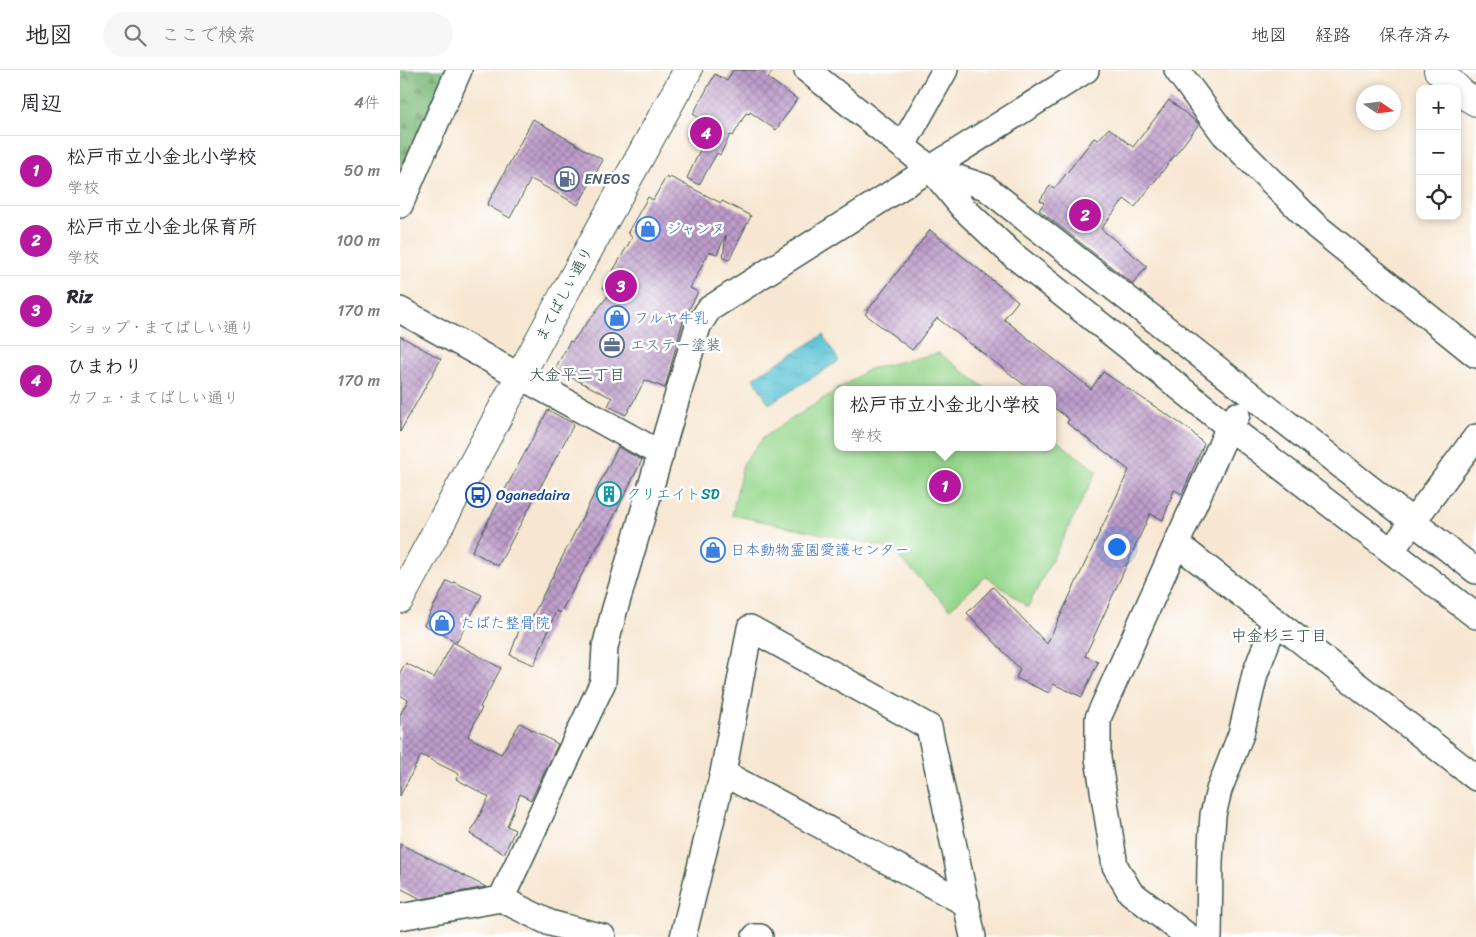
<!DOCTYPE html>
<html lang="ja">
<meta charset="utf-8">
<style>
body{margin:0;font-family:Sriracha,"Klee One",sans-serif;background:#f7f7f7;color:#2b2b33}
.controls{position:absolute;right:15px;top:15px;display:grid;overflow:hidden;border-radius:10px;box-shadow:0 2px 8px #0003}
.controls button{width:45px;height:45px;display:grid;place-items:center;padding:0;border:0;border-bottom:1px solid #e1e1e2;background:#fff;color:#2b2b33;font:25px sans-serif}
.compass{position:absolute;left:956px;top:15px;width:45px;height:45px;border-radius:50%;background:#fff;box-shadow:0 2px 8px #0003;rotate:103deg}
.you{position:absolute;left:716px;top:476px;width:18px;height:18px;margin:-12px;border:4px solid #fff;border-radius:50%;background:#1a73e8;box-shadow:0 0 0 8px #1a73e833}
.badge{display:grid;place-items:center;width:32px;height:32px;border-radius:50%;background:#b5179e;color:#fff;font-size:16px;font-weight:700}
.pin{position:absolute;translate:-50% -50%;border:2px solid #fff;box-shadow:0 1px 5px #0006}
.popup{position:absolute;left:434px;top:316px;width:222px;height:65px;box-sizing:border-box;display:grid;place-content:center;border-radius:10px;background:#fff;filter:drop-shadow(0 1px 4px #0005);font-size:16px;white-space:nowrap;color:#7c7c81}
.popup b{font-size:19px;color:#2b2b33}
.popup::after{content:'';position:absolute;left:50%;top:100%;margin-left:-10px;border:10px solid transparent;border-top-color:#fff}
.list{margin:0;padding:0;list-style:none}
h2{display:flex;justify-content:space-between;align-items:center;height:65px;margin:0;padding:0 20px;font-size:21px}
h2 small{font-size:16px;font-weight:400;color:#7c7c81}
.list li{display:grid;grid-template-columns:32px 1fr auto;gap:15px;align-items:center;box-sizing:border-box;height:70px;padding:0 20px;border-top:1px solid #e1e1e2}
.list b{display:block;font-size:19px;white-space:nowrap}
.list p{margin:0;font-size:16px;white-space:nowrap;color:#7c7c81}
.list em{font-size:16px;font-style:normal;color:#7c7c81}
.icon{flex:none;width:28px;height:28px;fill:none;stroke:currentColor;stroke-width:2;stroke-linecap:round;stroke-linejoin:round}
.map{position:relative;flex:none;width:1076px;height:867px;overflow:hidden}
header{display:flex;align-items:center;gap:30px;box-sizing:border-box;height:70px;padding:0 25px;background:#fff;border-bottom:1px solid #e1e1e2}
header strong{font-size:24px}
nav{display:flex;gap:28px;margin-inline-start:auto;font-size:18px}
.search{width:350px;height:45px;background:#f7f7f7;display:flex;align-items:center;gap:12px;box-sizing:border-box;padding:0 18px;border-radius:28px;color:#7c7c81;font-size:19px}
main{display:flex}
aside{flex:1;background:#fff}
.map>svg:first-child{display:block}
</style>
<header>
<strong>地図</strong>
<div class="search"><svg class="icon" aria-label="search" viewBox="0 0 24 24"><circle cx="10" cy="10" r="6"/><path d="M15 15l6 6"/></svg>ここで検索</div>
<nav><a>地図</a><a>経路</a><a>保存済み</a></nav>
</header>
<main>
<aside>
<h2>周辺<small>4件</small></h2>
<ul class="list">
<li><span class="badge">1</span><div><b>松戸市立小金北小学校</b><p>学校</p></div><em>50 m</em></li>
<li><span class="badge">2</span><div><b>松戸市立小金北保育所</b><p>学校</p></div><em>100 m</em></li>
<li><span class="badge">3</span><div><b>Riz</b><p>ショップ · まてばしい通り</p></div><em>170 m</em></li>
<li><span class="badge">4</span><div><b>ひまわり</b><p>カフェ · まてばしい通り</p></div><em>170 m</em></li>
</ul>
</aside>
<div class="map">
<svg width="1076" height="867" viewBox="0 0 1076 867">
<defs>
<pattern id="forest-firs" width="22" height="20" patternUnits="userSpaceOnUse" patternTransform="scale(1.25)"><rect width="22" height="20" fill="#79b878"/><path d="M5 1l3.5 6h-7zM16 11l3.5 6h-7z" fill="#639763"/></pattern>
<pattern id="water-ripples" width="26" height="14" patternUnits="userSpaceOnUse" patternTransform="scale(1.25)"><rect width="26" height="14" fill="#5ac3d6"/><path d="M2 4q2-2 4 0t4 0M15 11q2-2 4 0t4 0" fill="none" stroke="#4aa0ae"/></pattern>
<pattern id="building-cross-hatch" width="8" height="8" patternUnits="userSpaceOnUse" patternTransform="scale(1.25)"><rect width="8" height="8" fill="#bd9cca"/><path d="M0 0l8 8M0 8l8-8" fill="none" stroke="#9980a5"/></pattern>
</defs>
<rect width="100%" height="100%" fill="#fff"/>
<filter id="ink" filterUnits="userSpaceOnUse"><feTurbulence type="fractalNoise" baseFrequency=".02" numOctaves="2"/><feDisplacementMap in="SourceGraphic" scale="10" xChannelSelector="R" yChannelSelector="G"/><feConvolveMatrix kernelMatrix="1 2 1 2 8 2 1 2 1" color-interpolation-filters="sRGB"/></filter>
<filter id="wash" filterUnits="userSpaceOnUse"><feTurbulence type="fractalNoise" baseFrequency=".0096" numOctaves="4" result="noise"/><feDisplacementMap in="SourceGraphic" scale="20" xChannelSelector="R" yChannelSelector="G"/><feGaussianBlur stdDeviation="1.12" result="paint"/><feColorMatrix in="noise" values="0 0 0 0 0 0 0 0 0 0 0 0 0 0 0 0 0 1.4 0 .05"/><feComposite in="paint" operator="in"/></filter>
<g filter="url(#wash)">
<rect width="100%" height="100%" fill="#f7e7d2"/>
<path fill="url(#forest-firs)" stroke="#4c7a56" d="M0 0H47L0 104Z"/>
<path fill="#97d78d" stroke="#5b8a60" d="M539 283 588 320H438V377H652L653 368 697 401 628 537 586 506 550 539 490 478 332 445 343 394 364 367 469 299Z"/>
<path fill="url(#water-ripples)" stroke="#3c8085" d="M423 265 439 291 369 334 353 308Z"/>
<g id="blocks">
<path fill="url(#building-cross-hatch)" d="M333 0H373L368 8 397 29 376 60 350 42 349 44 346 43 333 66 330 65 320 85 317 83 299 115 287 108 302 76 287 68 298 47 293 44 315 4 327 11Z
M769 30 799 54 735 137 724 129 701 159 747 196 733 214 639 140 644 133 640 130 650 116 655 118 694 68 698 70 709 58 733 77Z
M133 49 203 90 178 135 131 109 110 148 87 135Z
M266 107 269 109 270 107 321 133 322 131 351 146 329 190 323 188 326 165 317 184 309 182 290 218 298 222 283 251 265 318 245 310 226 345 208 336 212 328 155 299 170 271 172 272 211 222 203 218 232 168 228 162 248 127 253 130Z
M530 160 618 231 604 249 691 319 703 302 790 360 804 374 782 424 774 420 763 450 750 444 685 586 698 592 682 627 653 614 649 623 616 608 620 599 567 543 593 517 647 574 729 400 667 353 669 349 652 336V320H631L537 248 512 280 465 244Z
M0 266 41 289 0 362Z
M148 340 174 354 98 496 72 481Z
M218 377 242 390 207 460 160 543 156 541 134 595 110 585 124 547 131 549Z
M47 511 53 514 54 512 82 525 57 572 24 555Z
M53 572 101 598 80 637 82 638 68 666 69 667 101 684 120 653 158 674 131 730 120 724 107 756 115 760 104 784 70 764 89 727 56 709 59 704 21 685 0 726V645L8 630 0 625V602L6 593 34 608Z
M0 774 33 790 86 817 21 829 0 818Z"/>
</g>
</g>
<g filter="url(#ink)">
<use href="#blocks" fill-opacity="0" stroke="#3f564c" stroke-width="1"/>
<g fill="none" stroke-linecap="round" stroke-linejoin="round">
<defs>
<path id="street" d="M407 0 531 99 564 139 613 185 829 357 1076 546
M777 0 824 64 916 156 1076 285
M503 75 545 0
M531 99 585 117 1076 501
M0 135 59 0
M0 240 261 384
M777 474 1076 708
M991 481 1076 367
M323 703 567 834
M101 829 203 612 205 577 214 542 298 256 309 239 686 0
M0 847 101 829 150 853 203 867
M283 867 323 703 350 558 529 657 573 867
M355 867H360
M789 867 730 822 715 796 698 688V648L829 357 837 345
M809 867 810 791 813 745 819 720 841 664 855 604 875 551"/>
<path id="secondary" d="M1038 0 1063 24 1076 32
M0 529 163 226 288 0"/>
</defs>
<use href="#street" stroke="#3f564c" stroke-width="28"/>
<use href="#secondary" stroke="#3f564c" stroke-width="30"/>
<use href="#street" stroke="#fff" stroke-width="25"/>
<use href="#secondary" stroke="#fff" stroke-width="28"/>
</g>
</g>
<defs>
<symbol id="fuel-ring" viewBox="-11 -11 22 22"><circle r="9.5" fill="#fff" stroke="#5c6f8a" stroke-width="1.5"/><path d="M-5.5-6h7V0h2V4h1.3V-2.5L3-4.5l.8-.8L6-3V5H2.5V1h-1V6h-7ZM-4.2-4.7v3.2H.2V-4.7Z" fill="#5c6f8a"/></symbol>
<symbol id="shop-ring" viewBox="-11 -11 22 22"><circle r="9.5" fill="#fff" stroke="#3f7fe0" stroke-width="1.5"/><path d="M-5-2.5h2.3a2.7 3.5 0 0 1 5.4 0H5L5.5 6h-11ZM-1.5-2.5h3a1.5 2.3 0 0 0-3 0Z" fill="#3f7fe0"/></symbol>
<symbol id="office-ring" viewBox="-11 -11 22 22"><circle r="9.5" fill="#fff" stroke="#5c6f8a" stroke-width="1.5"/><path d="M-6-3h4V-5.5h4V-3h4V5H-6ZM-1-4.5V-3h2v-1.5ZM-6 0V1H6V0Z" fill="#5c6f8a"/></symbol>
<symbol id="building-ring" viewBox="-11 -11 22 22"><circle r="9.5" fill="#fff" stroke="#0f9aa8" stroke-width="1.5"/><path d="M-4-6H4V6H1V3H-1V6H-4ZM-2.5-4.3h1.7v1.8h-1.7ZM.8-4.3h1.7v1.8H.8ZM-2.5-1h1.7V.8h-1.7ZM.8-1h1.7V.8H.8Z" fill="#0f9aa8"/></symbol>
<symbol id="bus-ring" viewBox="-11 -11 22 22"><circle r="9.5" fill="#fff" stroke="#1a4fb4" stroke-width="1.5"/><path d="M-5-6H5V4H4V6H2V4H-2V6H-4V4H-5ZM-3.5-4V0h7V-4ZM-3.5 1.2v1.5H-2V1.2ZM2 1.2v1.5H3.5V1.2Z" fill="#1a4fb4"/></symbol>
</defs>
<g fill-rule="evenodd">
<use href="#fuel-ring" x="153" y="95" width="28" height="28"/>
<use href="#shop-ring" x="234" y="145" width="28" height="28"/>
<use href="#shop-ring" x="203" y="234" width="28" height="28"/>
<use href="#office-ring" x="198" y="261" width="28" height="28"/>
<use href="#building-ring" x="195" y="410" width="28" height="28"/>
<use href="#bus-ring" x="64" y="411" width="28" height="28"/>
<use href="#shop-ring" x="299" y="466" width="28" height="28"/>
<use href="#shop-ring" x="28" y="539" width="28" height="28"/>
</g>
<g text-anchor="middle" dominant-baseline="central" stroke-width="5" stroke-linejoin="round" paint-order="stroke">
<g font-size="15" fill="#4e5e75" stroke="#fff" text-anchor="start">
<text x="184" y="109">ENEOS</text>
<text x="230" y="275">エステー塗装</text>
</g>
<g font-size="15" fill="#366cbe" stroke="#fff" text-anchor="start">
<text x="266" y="159">ジャンヌ</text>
<text x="234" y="248">フルヤ牛乳</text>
<text x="330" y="480">日本動物霊園愛護センター</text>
<text x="60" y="553">たばた整骨院</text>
</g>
<g font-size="15" fill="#1f3d34" stroke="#fff">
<text transform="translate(164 224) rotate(-62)">まてばしい通り</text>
</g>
<g font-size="15" fill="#0d838f" stroke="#fff" text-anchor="start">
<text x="226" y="424">クリエイトSD</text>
</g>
<g font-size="15" fill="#164399" stroke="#fff" text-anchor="start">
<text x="96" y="425">Oganedaira</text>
</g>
<g font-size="16" fill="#1f3d34" stroke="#fff">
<text x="177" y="304">大金平二丁目</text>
<text x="879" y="565">中金杉三丁目</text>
</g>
</g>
</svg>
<div class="controls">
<button>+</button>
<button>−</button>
<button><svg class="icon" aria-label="locate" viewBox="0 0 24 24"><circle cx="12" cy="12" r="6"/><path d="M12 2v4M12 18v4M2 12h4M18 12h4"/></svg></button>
</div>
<svg class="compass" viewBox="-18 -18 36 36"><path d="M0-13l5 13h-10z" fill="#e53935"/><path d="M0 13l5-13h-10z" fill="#7c7c81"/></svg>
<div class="you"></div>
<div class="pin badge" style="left:545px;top:416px">1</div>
<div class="popup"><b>松戸市立小金北小学校</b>学校</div>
<div class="pin badge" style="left:685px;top:145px">2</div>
<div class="pin badge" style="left:221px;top:216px">3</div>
<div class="pin badge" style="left:306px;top:63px">4</div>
</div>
</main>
